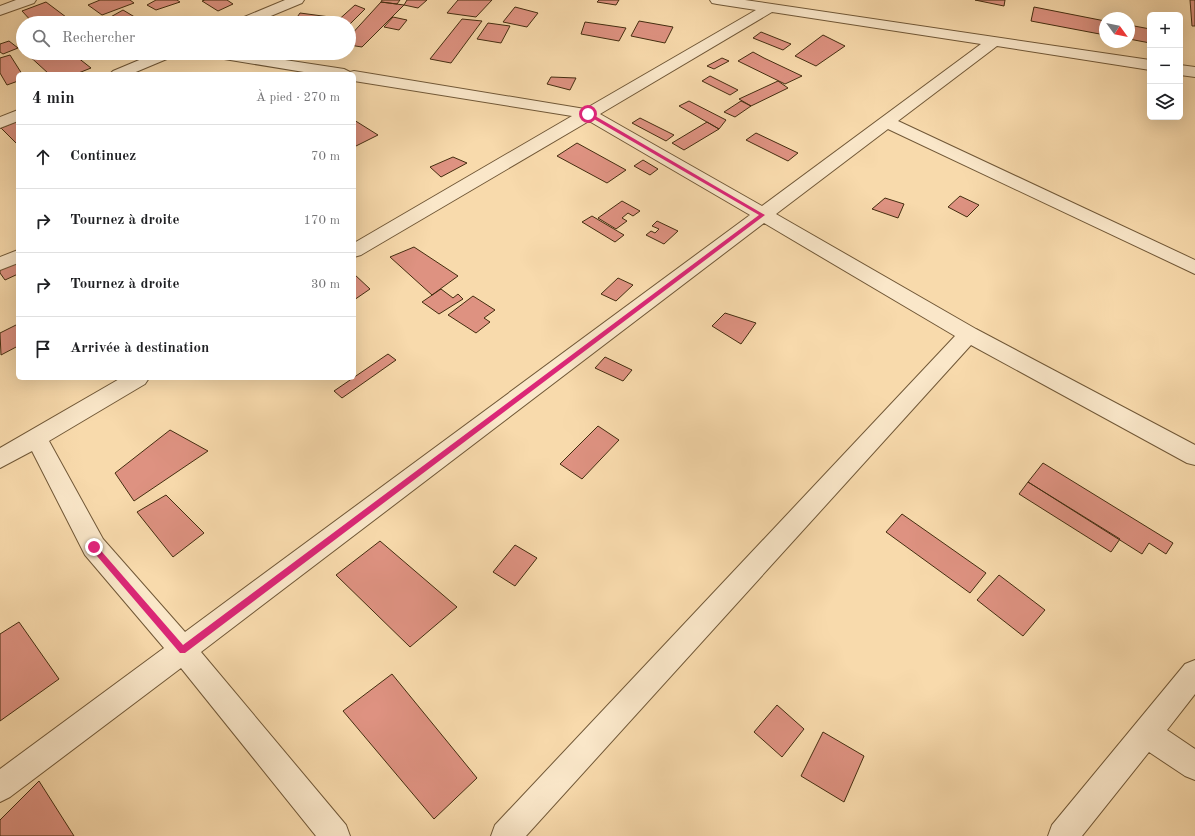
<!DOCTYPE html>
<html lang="fr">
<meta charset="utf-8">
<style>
body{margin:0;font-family:"Old Standard TT",serif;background:#f6f6f6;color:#202124}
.controls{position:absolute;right:12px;top:12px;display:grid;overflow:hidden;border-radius:6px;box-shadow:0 4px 16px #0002}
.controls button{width:36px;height:36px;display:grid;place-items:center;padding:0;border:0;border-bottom:1px solid #e0e0e0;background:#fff;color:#202124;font:20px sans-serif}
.compass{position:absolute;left:1099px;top:12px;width:36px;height:36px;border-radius:50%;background:#fff;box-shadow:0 4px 16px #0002;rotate:123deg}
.stop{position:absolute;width:12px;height:12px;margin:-9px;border:3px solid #db2777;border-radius:50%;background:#fff}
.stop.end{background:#db2777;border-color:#fff;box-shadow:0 1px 4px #0008}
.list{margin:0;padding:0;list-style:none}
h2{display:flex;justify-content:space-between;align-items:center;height:52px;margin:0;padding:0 16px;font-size:17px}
h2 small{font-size:13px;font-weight:400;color:#757577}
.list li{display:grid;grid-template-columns:26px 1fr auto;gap:12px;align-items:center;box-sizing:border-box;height:64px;padding:0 16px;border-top:1px solid #e0e0e0}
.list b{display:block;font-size:15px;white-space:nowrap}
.list em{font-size:13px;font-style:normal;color:#757577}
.icon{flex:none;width:22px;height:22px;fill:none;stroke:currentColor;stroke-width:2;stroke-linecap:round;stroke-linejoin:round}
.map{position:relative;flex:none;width:1195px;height:836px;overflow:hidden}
.search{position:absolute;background:#fff;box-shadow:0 4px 16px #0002;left:16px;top:16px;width:340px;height:44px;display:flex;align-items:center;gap:10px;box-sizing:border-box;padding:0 14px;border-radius:22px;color:#757577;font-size:15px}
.panel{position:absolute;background:#fff;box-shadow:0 4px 16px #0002;left:16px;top:72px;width:340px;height:308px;border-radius:6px}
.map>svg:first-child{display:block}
</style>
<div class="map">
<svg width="1195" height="836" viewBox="0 0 1195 836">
<rect width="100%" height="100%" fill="#f8daac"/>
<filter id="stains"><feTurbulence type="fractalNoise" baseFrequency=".005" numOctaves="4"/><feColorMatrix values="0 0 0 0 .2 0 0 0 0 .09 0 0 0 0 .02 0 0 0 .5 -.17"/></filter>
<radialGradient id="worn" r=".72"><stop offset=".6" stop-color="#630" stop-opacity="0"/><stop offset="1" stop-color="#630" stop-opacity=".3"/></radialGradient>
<path fill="#de9281" stroke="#442d10" d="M100 0H130L134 3 102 15 88 5Z
M156 0H177L180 2 156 10 147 5Z
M205 0H227L233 4 218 11 202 1Z
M382 0H400L397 4 381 2Z
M407 0H427L418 8 404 5Z
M458 0H492L476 17 447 13Z
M599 0H619L616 5 597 2Z
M975 0H1005L1004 6Z
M1190 0H1195V26H1192Z
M46 2 74 23H33L22 11Z
M381 2 404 5 362 47 349 45V37Z
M355 5 365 9 349 25V23H335Z
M515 7 538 13 527 27 503 22Z
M1034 7 1105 21V35L1031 21Z
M123 10 138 19 128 23H110L107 19Z
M300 13 330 17 324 23H293Z
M393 17 407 20 399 30 384 27Z
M462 19 482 21 451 63 430 59Z
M639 21 673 27 665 43 631 36Z
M585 22 626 28 619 41 581 34Z
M488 23 510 26 501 43 477 39Z
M1129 25 1150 29V43L1129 39Z
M761 32 791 44 783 50 753 38Z
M823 35 845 46 816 66 795 56Z
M9 41 18 48 3 54 0 52V44Z
M753 52 764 58 802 76 785 84 738 61Z
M26 53H72L91 68 76 74H49Z
M10 55 22 74H18V81L7 85 0 73V58Z
M722 58 729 61 714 69 707 66Z
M710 76 738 90 730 95 702 81Z
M551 77 576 78 570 90 547 84Z
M778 81 788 88 751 106 739 99Z
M689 101 726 120 719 129 679 106Z
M741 101 751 106 735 117 724 112Z
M640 118 674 135 666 141 632 123Z
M354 120 378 135 354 147Z
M18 121V145L1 128Z
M707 122 719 129 684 150 672 143Z
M756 133 798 153 788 161 746 140Z
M577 143 626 170 607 183 557 156Z
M453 157 467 163 441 177 430 167Z
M643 160 658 169 650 175 634 166Z
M960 196 979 205 967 217 948 207Z
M885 198 904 204 898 218 872 209Z
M622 201 640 211 633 216 628 213 622 218 627 221 616 229 598 218Z
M592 216 624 235 615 242 582 222Z
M657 221 678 231 664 244 646 235 651 231 655 233 659 229 652 226Z
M414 247 458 276 432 295 390 257Z
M18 260V274L5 280 0 273V268Z
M354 274 370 289 354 300Z
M618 278 633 285 616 301 601 294Z
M441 289 453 298 458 294 463 299 439 314 422 302Z
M473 296 495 310 484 318 490 322 476 333 448 315Z
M725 313 756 323 741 344 712 326Z
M18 324V346L1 355 0 333Z
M388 354 396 360 342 398 334 391Z
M605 357 632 370 623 381 595 368Z
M598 426 619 440 582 479 560 464Z
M170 430 208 451 134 501 115 473Z
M1043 463 1173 543 1166 554 1149 543 1142 554 1028 482Z
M1028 482 1120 539 1111 552 1019 494Z
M166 495 204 533 173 557 137 512Z
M902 514 986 573 970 593 886 532Z
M380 541 457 607 410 647 336 575Z
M515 545 537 558 515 586 493 572Z
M999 575 1045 610 1023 636 977 600Z
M19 622 59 679 0 721V634Z
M392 674 477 778 434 819 343 711Z
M777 705 804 729 782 757 754 732Z
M823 732 864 756 844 802 801 776Z
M39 781 74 836H0V820Z"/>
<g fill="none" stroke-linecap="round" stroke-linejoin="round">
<defs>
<path id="minor" d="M16 0H36L34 3 0 15V6Z
M285 0H304L302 3 254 23H235L237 20Z
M710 0H745L1150 60V70L997 46 898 121 1195 260V274L888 129 776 214 976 329 1195 445V465L1187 463 971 345 526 836H491L495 825 955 336 764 223 201 652 346 825 350 836H316L181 668 10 797 0 802V769L164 648 85 555 32 451 0 468V448L121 378H149L145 384 49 441 103 539 185 632 750 215 589 121 361 255 354 257V243L572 116 354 81V74H316L212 57 207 56 205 53H240L344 69 350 72 354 71 585 109 756 10 717 4 712 3ZM772 12 981 44 762 206 600 114Z
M156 53H176L174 56 131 74H110L113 71Z
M1180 65 1195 67V77L1180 75Z
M18 110V121L0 128V117Z
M18 250V263L0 270V257Z
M1195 660V694L1167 730 1195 749V780L1185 776 1149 752 1082 836H1048L1052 825 1185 664Z"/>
</defs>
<use href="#minor" stroke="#715837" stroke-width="2"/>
<use href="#minor" fill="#fae7c9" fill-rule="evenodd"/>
</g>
<path fill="#db2777" d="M587 113H590L765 215 185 653H180L91 549V545H96L183 645 759 215 587 115Z"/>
<rect width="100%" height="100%" filter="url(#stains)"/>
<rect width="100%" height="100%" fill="url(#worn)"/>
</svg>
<div class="controls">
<button>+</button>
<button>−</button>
<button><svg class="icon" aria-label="layers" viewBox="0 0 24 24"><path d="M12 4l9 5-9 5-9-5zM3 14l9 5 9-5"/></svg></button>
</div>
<svg class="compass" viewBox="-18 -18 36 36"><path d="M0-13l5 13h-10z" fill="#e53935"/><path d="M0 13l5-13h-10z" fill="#757577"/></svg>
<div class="stop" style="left:588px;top:114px"></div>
<div class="stop end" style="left:94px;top:547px"></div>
<div class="search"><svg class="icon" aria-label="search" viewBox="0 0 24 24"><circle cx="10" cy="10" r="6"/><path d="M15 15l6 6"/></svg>Rechercher</div>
<section class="panel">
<h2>4 min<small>À pied · 270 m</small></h2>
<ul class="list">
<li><svg class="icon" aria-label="ahead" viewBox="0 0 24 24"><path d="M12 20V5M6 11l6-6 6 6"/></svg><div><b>Continuez</b></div><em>70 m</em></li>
<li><svg class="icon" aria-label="right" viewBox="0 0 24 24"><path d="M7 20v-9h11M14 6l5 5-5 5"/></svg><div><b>Tournez à droite</b></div><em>170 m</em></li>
<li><svg class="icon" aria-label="right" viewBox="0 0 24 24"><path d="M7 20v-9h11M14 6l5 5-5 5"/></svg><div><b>Tournez à droite</b></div><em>30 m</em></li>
<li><svg class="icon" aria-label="arrive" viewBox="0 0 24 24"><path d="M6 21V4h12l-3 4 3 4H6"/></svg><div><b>Arrivée à destination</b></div></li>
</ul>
</section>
</div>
